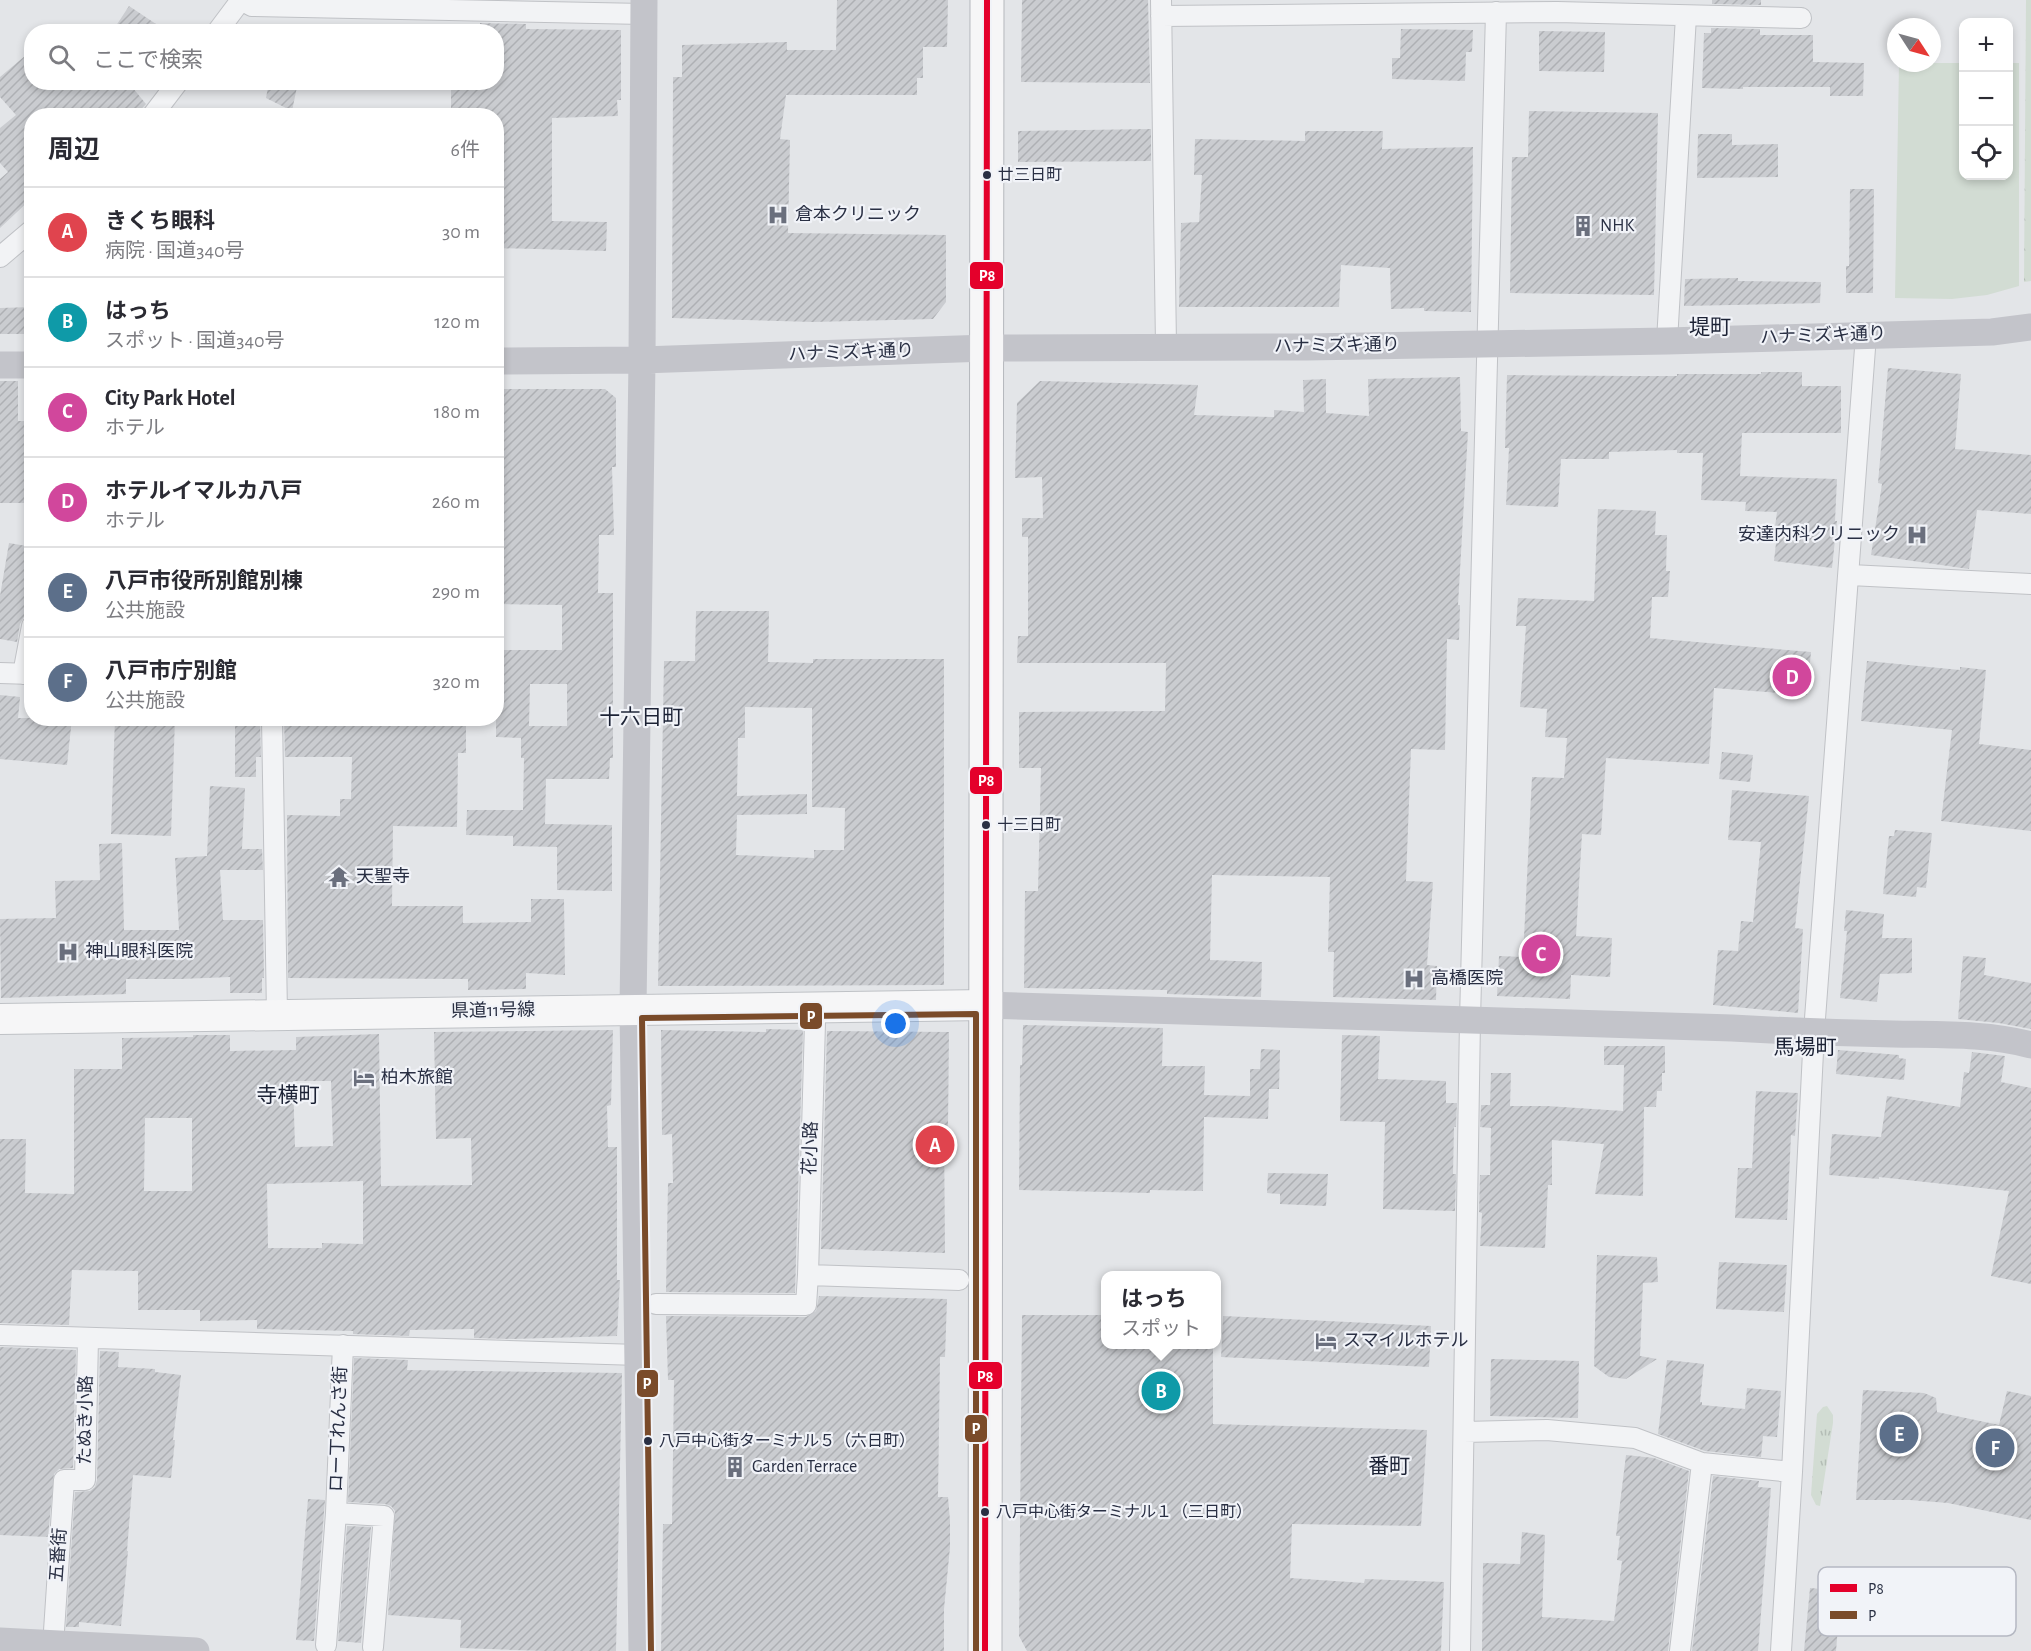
<!DOCTYPE html>
<html lang="ja">
<meta charset="utf-8">
<style>
body{margin:0;font-family:"Alegreya Sans","Noto Sans JP",sans-serif;background:#f2f2f3;color:#2b2b33}
.controls{position:absolute;right:18px;top:18px;display:grid;overflow:hidden;border-radius:12px;box-shadow:0 3px 9px #0003}
.controls button{width:54px;height:54px;display:grid;place-items:center;padding:0;border:0;border-bottom:2px solid #e1e1e2;background:#fff;color:#2b2b33;font:30px sans-serif}
.compass{position:absolute;left:1887px;top:18px;width:54px;height:54px;border-radius:50%;background:#fff;box-shadow:0 3px 9px #0003;rotate:126deg}
.you{position:absolute;left:896px;top:1024px;width:21px;height:21px;margin:-15px;border:4px solid #fff;border-radius:50%;background:#1a73e8;box-shadow:0 0 0 9px #1a73e833}
.badge{display:grid;place-items:center;width:39px;height:39px;border-radius:50%;background:#0b8043;color:#fff;font-size:20px;font-weight:700}
.pin{position:absolute;translate:-50% -50%;border:3px solid #fff;box-shadow:0 2px 6px #0006}
.popup{position:absolute;left:1101px;top:1271px;width:120px;height:78px;box-sizing:border-box;display:grid;place-content:center;border-radius:12px;background:#fff;filter:drop-shadow(0 2px 4px #0005);font-size:20px;white-space:nowrap;color:#7c7c81}
.popup b{font-size:22px;color:#2b2b33}
.popup::after{content:'';position:absolute;left:50%;top:100%;margin-left:-12px;border:12px solid transparent;border-top-color:#fff}
.list{margin:0;padding:0;list-style:none}
h2{display:flex;justify-content:space-between;align-items:center;height:78px;margin:0;padding:0 24px;font-size:26px}
h2 small{font-size:20px;font-weight:400;color:#7c7c81}
.list li{display:grid;grid-template-columns:39px 1fr auto;gap:18px;align-items:center;box-sizing:border-box;height:90px;padding:0 24px;border-top:2px solid #e1e1e2}
.list b{display:block;font-size:22px;white-space:nowrap}
.list p{margin:0;font-size:20px;white-space:nowrap;color:#7c7c81}
.list em{font-size:20px;font-style:normal;color:#7c7c81}
.icon{flex:none;width:33px;height:33px;fill:none;stroke:currentColor;stroke-width:2;stroke-linecap:round;stroke-linejoin:round}
.map{position:relative;flex:none;width:2031px;height:1651px;overflow:hidden}
.search{position:absolute;background:#fff;box-shadow:0 3px 9px #0003;left:24px;top:24px;width:480px;height:66px;display:flex;align-items:center;gap:15px;box-sizing:border-box;padding:0 21px;border-radius:24px;color:#7c7c81;font-size:22px}
.panel{position:absolute;background:#fff;box-shadow:0 3px 9px #0003;left:24px;top:108px;width:480px;height:618px;border-radius:24px}
.map>svg:first-child{display:block}
</style>
<div class="map">
<svg width="2031" height="1651" viewBox="0 0 2031 1651">
<defs>
<pattern id="grass-tufts" width="24" height="20" patternUnits="userSpaceOnUse" patternTransform="scale(1.5)"><rect width="24" height="20" fill="#d2dcd3"/><path d="M3 7l-1-3M5 7V3M7 7l1-3M15 17l-1-3M17 17v-4M19 17l1-3" fill="none" stroke="#b4bdb6"/></pattern>
<pattern id="forest-firs" width="22" height="20" patternUnits="userSpaceOnUse" patternTransform="scale(1.5)"><rect width="22" height="20" fill="#d2dcd3"/><path d="M5 1l3.5 6h-7zM16 11l3.5 6h-7z" fill="#b4bdb6"/></pattern>
<pattern id="building-hatch" width="6" height="6" patternUnits="userSpaceOnUse" patternTransform="scale(1.5)"><rect width="6" height="6" fill="#caccd0"/><path d="M-1 1l2-2M0 6l6-6M5 7l2-2" fill="none" stroke="#aeb0b4"/></pattern>
</defs>
<rect width="100%" height="100%" fill="#e3e5e8"/>
<path fill="url(#grass-tufts)" d="M1827 1406 1833 1415V1423L1820 1506 1816 1505 1811 1495 1817 1414 1823 1407Z"/>
<path fill="url(#forest-firs)" d="M2026 0H2031V281L2024 282Z"/>
<path fill="#d2dcd3" d="M1899 63H1963L1964 176H2008L2009 63H2019V286L1987 295 1952 299 1895 298Z"/>
<path fill="url(#building-hatch)" fill-rule="evenodd" d="M837 0H948L947 47H923V78H917V95H786L780 139 790 140 788 233 946 235V302L933 319 813 322 672 318 673 77H682V45L787 42V50H836Z
M1022 0H1148L1150 83 1021 82Z
M1712 0H1761V5L1712 4Z
M129 6 168 32H112Z
M480 23 526 24V29L621 30V100H617L618 116 552 118V221L607 222 606 251 496 248V116H451V82H496V32H480Z
M1711 28 1760 29V35H1813V62L1864 63 1863 96H1830V87H1743V89L1702 88 1704 33H1711Z
M1401 29 1473 30 1472 52H1466L1465 81 1392 79V58H1400Z
M1539 31 1605 32 1604 72 1539 71Z
M32 50V82H128L146 104 135 116H32V198L0 228V179L8 172 0 163V128L16 115 0 97V77Z
M269 82H298L292 111 266 98Z
M1529 111 1658 113 1654 295 1510 293 1512 157H1528Z
M1151 129V161L1018 162V131Z
M1305 131H1383L1382 149 1473 147 1471 312 1424 311V308L1391 309 1390 268 1341 265 1339 307H1179L1181 223 1199 222 1202 175H1194L1195 139 1305 141Z
M1698 134H1732V145L1778 144V177L1697 178Z
M1850 189H1874L1873 293H1846V266H1849Z
M1738 278V281L1821 282 1820 303 1684 306 1685 279Z
M32 307V334H0V308Z
M1888 368 1961 374 1955 449 2031 455V514L1977 510 1969 569 1871 555 1882 484 1878 483Z
M1761 372H1802V386H1841V433H1742L1740 476 1837 479 1835 521H1837L1832 568 1774 561 1777 534H1774L1777 512 1745 511 1746 502 1701 500 1703 453H1677V450L1609 452V459H1561L1558 507 1506 505 1509 448H1505L1507 375 1630 376H1677V374H1761Z
M1460 377 1461 431 1468 432 1458 605H1460L1459 640 1447 639 1445 750 1411 749 1406 881 1433 882 1427 965 1437 966 1436 1000 1333 997 1334 952H1328L1330 877 1212 875 1210 960 1262 962 1261 997 1167 994V990L1024 988 1025 891H1038L1041 768H1019V712L1165 711 1166 663H1017L1018 636H1028V537H1022V518H1043L1042 477 1015 478 1017 403 1040 381 1198 385 1194 415 1274 417V410L1304 412 1303 380 1326 379V413L1369 416 1368 379Z
M0 381H18V421H32V503H0Z
M496 389H605L616 398V467H612L614 535H599L598 593H613V758H610L609 779H546L545 824 612 825V891L557 890V847L513 846V836L466 835 467 810H523L524 758H521V738L496 737V650H562V605L496 604ZM530 684H567V726H529Z
M1598 509 1656 511 1655 535H1667L1666 571H1670L1668 597H1652L1650 638 1811 652 1807 695 1714 688 1709 764 1606 758 1601 835 1582 834 1576 936 1612 938 1610 977 1571 975 1570 999 1497 996 1499 956 1523 957 1532 777 1564 778 1567 738 1545 737 1547 709 1520 707 1526 626H1516L1518 598 1594 601Z
M9 543 32 547V575L24 617 20 624 17 642 0 639V596Z
M696 611H769L768 662 813 663V659H944V985L658 986 664 661H695ZM745 707 812 708V807L845 808 844 850H814V858L736 855 737 815 807 814V794L737 796 738 738H745Z
M1867 661 1960 670V667L1986 670 1979 744 2031 750V831L1941 821 1952 730 1861 721Z
M0 695 20 697 18 718H72L67 765 0 759Z
M115 718H175L171 836 111 834Z
M235 718H256V721H260L261 757H256V777H235Z
M356 720V724L466 726V753H458L457 827 393 826 392 906H463V923L531 922V899H564L565 975 526 973V989L468 990V979L288 978 287 815 340 816V799H351L352 757H285L284 721Z
M1722 752 1753 755 1750 782 1719 779Z
M210 786 245 788 242 849H262L263 870H220L223 920H263L264 978H262V993H230V977L181 979H126V994L1 998 0 919 56 918 55 881 100 880 99 844 122 843 124 930H179L175 858 207 856Z
M1732 790 1809 796 1795 928 1803 929 1798 1013 1713 1005 1718 950 1738 951 1741 921 1753 922 1761 842 1728 840Z
M1895 830 1932 833 1926 888 1917 887 1916 897 1883 894 1889 836H1894Z
M1846 910 1884 914 1882 938H1912V973L1880 974 1877 1002 1840 998 1847 931H1844Z
M1963 956 1986 958 1984 975 2031 983V1029L1999 1023 1958 1019Z
M1023 1025 1163 1028 1162 1066H1205L1204 1095 1250 1096V1069H1260L1261 1049 1280 1050 1279 1089H1269L1268 1119 1204 1117 1203 1191 1150 1190V1193L1019 1190 1020 1065H1022Z
M766 1029 803 1030 795 1293 666 1292 668 1183H673L672 1134 662 1135 661 1030 766 1032Z
M613 1030 611 1105 607 1106 608 1147H617V1280H620L617 1336 513 1339 474 1338V1329L410 1330 409 1336 353 1334V1331L257 1329V1320L200 1321V1310H138V1271L72 1270 69 1325 0 1323V1139H26L25 1193 74 1194V1069H122V1038L193 1037V1035H230V1051L296 1050V1037L379 1034 381 1186 472 1185 471 1138 436 1139 434 1032ZM293 1081H331L333 1146 295 1147ZM145 1118H192V1191H144ZM363 1181V1244L322 1243V1248H268L267 1184Z
M827 1031 949 1032 948 1126H944L945 1253 821 1249Z
M1342 1035 1380 1036 1378 1079 1446 1081V1103H1457L1456 1127H1454L1453 1174H1456L1455 1211 1383 1209 1385 1122 1340 1121Z
M1604 1046H1665V1073H1662V1091H1657L1656 1107H1644L1643 1196 1595 1194 1604 1144 1552 1140V1185H1548L1545 1248 1480 1246 1482 1213 1479 1212 1480 1175H1490L1491 1128 1480 1127 1481 1105H1490L1491 1073H1511L1510 1106H1547L1623 1111 1624 1065H1604Z
M1838 1050 1899 1055V1058L1906 1059 1904 1080 1836 1074Z
M1972 1052 2005 1056 2001 1082 2031 1088V1284L1991 1276 2009 1191 1879 1177V1179L1829 1175 1832 1134 1881 1137 1887 1096 1960 1107 1964 1072 1969 1073Z
M1756 1091 1798 1093 1795 1136 1791 1135 1787 1220 1735 1218 1738 1168H1752Z
M1268 1173 1328 1174 1326 1206 1280 1204V1194L1267 1193Z
M1597 1255 1657 1257 1658 1282 1643 1283 1640 1356 1657 1359 1626 1379 1609 1377 1594 1366Z
M1719 1262 1787 1265 1784 1312 1716 1309Z
M819 1296 947 1299 945 1357H940L938 1497H948L950 1521V1547L944 1609V1651H661L663 1524H672L674 1380H668L666 1316 806 1317 816 1311Z
M1022 1315H1106V1344H1213V1424L1427 1430 1421 1526 1292 1524 1290 1578 1364 1583 1365 1579 1444 1582 1441 1651H1027L1019 1636Z
M1223 1316 1431 1326 1429 1367 1221 1357Z
M0 1347 76 1350 73 1468 59 1469 54 1474 48 1537 0 1535Z
M100 1351 119 1352 118 1367 155 1369V1372L181 1375 173 1440H175L171 1478 133 1475 127 1551H128L121 1626 79 1622V1627H66L75 1492 90 1491 95 1487 97 1480Z
M354 1358 408 1360 407 1370 622 1373 616 1651H544L460 1648 461 1620 388 1615 395 1511 391 1506 385 1504 348 1502Z
M1491 1359 1579 1361 1578 1418 1490 1416Z
M1667 1360 1704 1364 1700 1402H1702V1405L1745 1409 1747 1388 1781 1391 1777 1437 1763 1436 1761 1457 1705 1451 1658 1434Z
M1863 1390 1924 1393 1936 1398 1937 1412 1999 1425 2007 1391 2031 1396V1520L1948 1503 1910 1500H1856Z
M1626 1455 1654 1458 1689 1471 1668 1651H1482L1483 1563 1520 1564 1522 1532 1545 1535 1542 1617 1614 1621 1622 1561 1617 1560 1620 1536H1616Z
M1713 1476 1759 1481 1758 1487 1771 1488 1758 1651H1692Z
M308 1499 325 1500 314 1641 296 1640Z
M347 1526 371 1527 361 1643 338 1641Z
M1810 1588 1841 1591 1836 1651H1804Z"/>
<g fill="none" stroke-linecap="round" stroke-linejoin="round">
<defs>
<path id="street" d="M241 0 252 6 644 14
M1161 0 1166 346
M1161 16 1557 12 1801 18
M217 32 241 0
M152 116 178 82
M0 257 32 230
M1667 341 1686 16
M1850 575 2031 584
M0 673 32 674
M23 674 32 626
M272 718 277 1014
M808 1275 815 1022
M656 1304 806 1305 808 1275 959 1280
M0 1335 639 1355
M1464 1432 1547 1430 1635 1438 1702 1463 1792 1472
M336 1513 343 1345
M54 1631 64 1480H85L88 1338
M326 1645 336 1513 384 1516 373 1647
M1460 1651 1470 1020 1496 12
M1680 1651 1702 1463
M1781 1651 1792 1472 1814 1032 1866 335"/>
<path id="primary" d="M0 1019 985 1005"/>
<path id="highway" d="M985 1651 987 0"/>
</defs>
<use href="#street" stroke="#c0c2c6" stroke-width="22"/>
<use href="#primary" stroke="#bfc2c6" stroke-width="32"/>
<use href="#highway" stroke="#b5b8bd" stroke-width="35"/>
<use href="#street" stroke="#f2f3f5" stroke-width="20"/>
<path stroke="#c3c4ca" stroke-width="27" d="M496 361 642 360 987 348 1307 347 1667 341 1992 332 2031 327
M0 365H32
M985 1005 1732 1028C1786 1031 1839 1033 1893 1034 1939 1035 1987 1033 2031 1045
M0 1641 196 1651
M642 1651 633 1009 642 360 644 0"/>
<use href="#primary" stroke="#f6f6f7" stroke-width="30"/>
<use href="#highway" stroke="#f6f6f7" stroke-width="33"/>
<defs>
<path id="bus-1" d="M985 1651 987 0"/>
<path id="bus-2" d="M651 1651 642 1018 976 1014V1651"/>
</defs>
<use href="#bus-1" stroke="#f1f3f8" stroke-width="10"/>
<use href="#bus-2" stroke="#f1f3f8" stroke-width="10"/>
<use href="#bus-1" stroke="#e4002b" stroke-width="6"/>
<use href="#bus-2" stroke="#7a4b2a" stroke-width="6"/>
</g>
<defs>
<symbol id="hospital-bare" viewBox="-9 -9 18 18"><path d="M-5-5h3v3.5h4V-5h3V5h-3V1.5h-4V5h-3Z" fill="#6a6f7d" stroke="#f1f3f8" stroke-width="2.5" paint-order="stroke"/></symbol>
<symbol id="building-bare" viewBox="-9 -9 18 18"><path d="M-4-6H4V6H1V3H-1V6H-4ZM-2.5-4.3h1.7v1.8h-1.7ZM.8-4.3h1.7v1.8H.8ZM-2.5-1h1.7V.8h-1.7ZM.8-1h1.7V.8H.8Z" fill="#6a6f7d" stroke="#f1f3f8" stroke-width="2.5" paint-order="stroke"/></symbol>
<symbol id="temple-bare" viewBox="-9 -9 18 18"><path d="M0-6L5-2H3V0L6.5 2.5H4V6H1.5V3h-3V6H-4V2.5H-6.5L-3 0V-2H-5Z" fill="#6a6f7d" stroke="#f1f3f8" stroke-width="2.5" paint-order="stroke"/></symbol>
<symbol id="hotel-bare" viewBox="-9 -9 18 18"><path d="M-6-4.5h1.5V1H6V5H4.5V3h-9V5H-6ZM-4 0a1.8 1.8 0 1 1 3.6 0ZM.5 0V-2.5h3Q6-2.5 6 0Z" fill="#6a6f7d" stroke="#f1f3f8" stroke-width="2.5" paint-order="stroke"/></symbol>
</defs>
<g fill-rule="evenodd">
<use href="#hospital-bare" x="763" y="200" width="30" height="30"/>
<use href="#building-bare" x="1568" y="211" width="30" height="30"/>
<use href="#hospital-bare" x="1902" y="520" width="30" height="30"/>
<use href="#temple-bare" x="324" y="862" width="30" height="30"/>
<use href="#hospital-bare" x="53" y="937" width="30" height="30"/>
<use href="#hospital-bare" x="1399" y="964" width="30" height="30"/>
<use href="#hotel-bare" x="349" y="1063" width="30" height="30"/>
<use href="#hotel-bare" x="1311" y="1326" width="30" height="30"/>
<use href="#building-bare" x="720" y="1452" width="30" height="30"/>
</g>
<g fill="#292f43" stroke="#f1f3f8" stroke-width="2">
<circle cx="987" cy="175" r="5"/>
<circle cx="986" cy="825" r="5"/>
<circle cx="648" cy="1441" r="5"/>
<circle cx="985" cy="1512" r="5"/>
</g>
<g text-anchor="middle" dominant-baseline="central" stroke-width="4.5" stroke-linejoin="round" paint-order="stroke">
<g font-size="16" fill="#292f43" stroke="#f1f3f8" text-anchor="start">
<text x="998" y="175">廿三日町</text>
<text x="997" y="825">十三日町</text>
<text x="659" y="1441">八戸中心街ターミナル５（六日町）</text>
<text x="996" y="1512">八戸中心街ターミナル１（三日町）</text>
</g>
<g font-size="18" fill="#292f43" stroke="#f1f3f8" text-anchor="start">
<text x="795" y="215">倉本クリニック</text>
<text x="1600" y="226">NHK</text>
<text x="1900" y="535" text-anchor="end">安達内科クリニック</text>
<text x="356" y="877">天聖寺</text>
<text x="85" y="952">神山眼科医院</text>
<text x="1431" y="979">高橋医院</text>
<text x="381" y="1078">柏木旅館</text>
<text x="1343" y="1341">スマイルホテル</text>
<text x="752" y="1467">Garden Terrace</text>
</g>
<g font-size="18" fill="#292f43" stroke="#f1f3f8">
<text transform="translate(1823 336) rotate(-2)">ハナミズキ通り</text>
<text transform="translate(1337 346) rotate(-1)">ハナミズキ通り</text>
<text transform="translate(851 353) rotate(-2)">ハナミズキ通り</text>
<text transform="translate(493 1011) rotate(-1)">県道11号線</text>
<text transform="translate(811 1148) rotate(-88)">花小路</text>
<text transform="translate(86 1420) rotate(-89)">たぬき小路</text>
<text transform="translate(339 1429) rotate(-88)">ロー丁れんさ街</text>
<text transform="translate(59 1555) rotate(-86)">五番街</text>
</g>
<g font-size="21" fill="#1b2134" stroke="#f1f3f8">
<text x="1710" y="327">堤町</text>
<text x="641" y="717">十六日町</text>
<text x="1805" y="1047">馬場町</text>
<text x="288" y="1095">寺横町</text>
<text x="1389" y="1466">番町</text>
</g>
</g>
<rect x="1818" y="1567" width="198" height="69" rx="9" fill="#f1f3f8" stroke="#b5b8c2" stroke-width="1.5"/>
<rect x="1830" y="1584" width="27" height="8" fill="#e4002b"/>
<rect x="1830" y="1611" width="27" height="8" fill="#7a4b2a"/>
<g font-size="16" fill="#292f43">
<text x="1868" y="1594">P8</text>
<text x="1868" y="1621">P</text>
</g>
<g stroke="#f1f3f8" stroke-width="2">
<rect x="969" y="261" width="35" height="29" rx="6" fill="#e4002b"/>
<rect x="969" y="766" width="34" height="29" rx="6" fill="#e4002b"/>
<rect x="799" y="1002" width="24" height="28" rx="6" fill="#7a4b2a"/>
<rect x="968" y="1361" width="35" height="29" rx="6" fill="#e4002b"/>
<rect x="636" y="1369" width="23" height="29" rx="6" fill="#7a4b2a"/>
<rect x="964" y="1414" width="24" height="29" rx="6" fill="#7a4b2a"/>
</g>
<g font-size="16" text-anchor="middle" font-weight="bold" fill="#fff">
<text x="987" y="281">P8</text>
<text x="986" y="786">P8</text>
<text x="811" y="1022">P</text>
<text x="985" y="1382">P8</text>
<text x="647" y="1389">P</text>
<text x="976" y="1434">P</text>
</g>
</svg>
<div class="controls">
<button>+</button>
<button>−</button>
<button><svg class="icon" aria-label="locate" viewBox="0 0 24 24"><circle cx="12" cy="12" r="6"/><path d="M12 2v4M12 18v4M2 12h4M18 12h4"/></svg></button>
</div>
<svg class="compass" viewBox="-18 -18 36 36"><path d="M0-13l5 13h-10z" fill="#e53935"/><path d="M0 13l5-13h-10z" fill="#7c7c81"/></svg>
<div class="you"></div>
<div class="pin badge" style="left:935px;top:1145px;background:#e0444e">A</div>
<div class="pin badge" style="left:1161px;top:1391px;background:#0f9aa8">B</div>
<div class="popup"><b>はっち</b>スポット</div>
<div class="pin badge" style="left:1541px;top:954px;background:#d1479c">C</div>
<div class="pin badge" style="left:1792px;top:677px;background:#d1479c">D</div>
<div class="pin badge" style="left:1899px;top:1434px;background:#5c6f8a">E</div>
<div class="pin badge" style="left:1995px;top:1448px;background:#5c6f8a">F</div>
<div class="search"><svg class="icon" aria-label="search" viewBox="0 0 24 24"><circle cx="10" cy="10" r="6"/><path d="M15 15l6 6"/></svg>ここで検索</div>
<section class="panel">
<h2>周辺<small>6件</small></h2>
<ul class="list">
<li><span class="badge" style="background:#e0444e">A</span><div><b>きくち眼科</b><p>病院 · 国道340号</p></div><em>30 m</em></li>
<li><span class="badge" style="background:#0f9aa8">B</span><div><b>はっち</b><p>スポット · 国道340号</p></div><em>120 m</em></li>
<li><span class="badge" style="background:#d1479c">C</span><div><b>City Park Hotel</b><p>ホテル</p></div><em>180 m</em></li>
<li><span class="badge" style="background:#d1479c">D</span><div><b>ホテルイマルカ八戸</b><p>ホテル</p></div><em>260 m</em></li>
<li><span class="badge" style="background:#5c6f8a">E</span><div><b>八戸市役所別館別棟</b><p>公共施設</p></div><em>290 m</em></li>
<li><span class="badge" style="background:#5c6f8a">F</span><div><b>八戸市庁別館</b><p>公共施設</p></div><em>320 m</em></li>
</ul>
</section>
</div>
